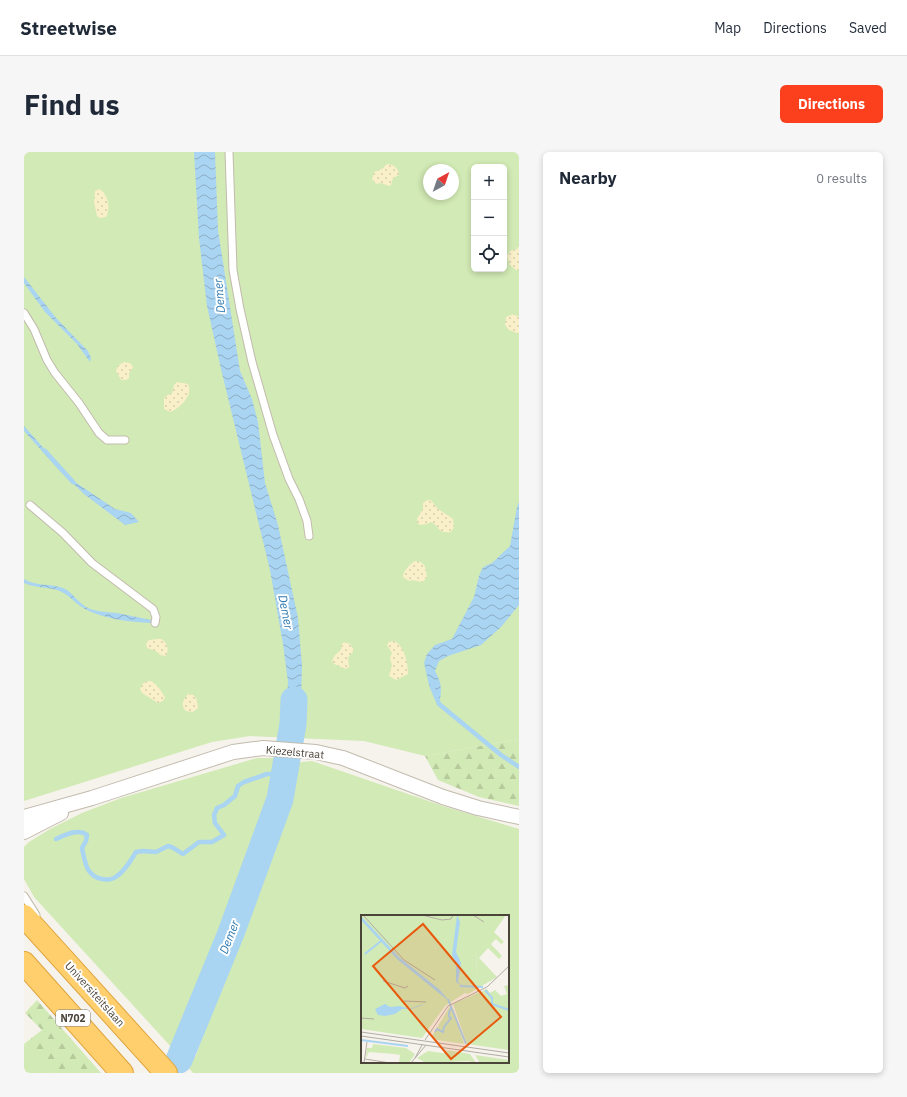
<!DOCTYPE html>
<meta charset="utf-8">
<style>
body{margin:0;font-family:"IBM Plex Sans",sans-serif;background:#f6f6f7;color:#1f2937}
.controls{position:absolute;right:12px;top:12px;display:grid;overflow:hidden;border-radius:6px;box-shadow:0 2px 6px #0003}
.controls button{width:36px;height:36px;display:grid;place-items:center;padding:0;border:0;border-bottom:1px solid #e0e1e3;background:#fff;color:#1f2937;font:20px sans-serif}
.compass{position:absolute;left:399px;top:12px;width:36px;height:36px;border-radius:50%;background:#fff;box-shadow:0 2px 6px #0003;rotate:40deg}
.list{margin:0;padding:0;list-style:none}
h2{display:flex;justify-content:space-between;align-items:center;height:52px;margin:0;padding:0 16px;font-size:17px}
h2 small{font-size:13px;font-weight:400;color:#747a83}
.icon{flex:none;width:22px;height:22px;fill:none;stroke:currentColor;stroke-width:2;stroke-linecap:round;stroke-linejoin:round}
.map{position:relative;flex:none;width:495px;height:921px;overflow:hidden;border-radius:6px}
header{display:flex;align-items:center;gap:24px;box-sizing:border-box;height:56px;padding:0 20px;background:#fff;border-bottom:1px solid #e0e1e3}
header strong{font-size:19px}
nav{display:flex;gap:22px;margin-inline-start:auto;font-size:14px}
.intro{display:flex;align-items:center;justify-content:space-between;box-sizing:border-box;height:96px;padding:0 24px}
h1{margin:0;font-size:28px}
.button{padding:10px 18px;border-radius:6px;background:#fc3f1d;color:#fff;font-size:14px;font-weight:700}
main{display:flex;gap:24px;padding:0 24px}
aside{flex:1;background:#fff;border-radius:6px;box-shadow:0 2px 6px #0003}
.map>svg:first-child{display:block}
</style>
<header>
<strong>Streetwise</strong>
<nav><a>Map</a><a>Directions</a><a>Saved</a></nav>
</header>
<div class="intro"><h1>Find us</h1><a class="button">Directions</a></div>
<main>
<div class="map">
<svg width="495" height="921" viewBox="0 0 495 921">
<defs>
<pattern id="forest-firs" width="22" height="20" patternUnits="userSpaceOnUse"><rect width="22" height="20" fill="#d2eab5"/><path d="M5 1l3.5 6h-7zM16 11l3.5 6h-7z" fill="#b6ca9c"/></pattern>
<pattern id="sand-dots" width="8" height="8" patternUnits="userSpaceOnUse"><rect width="8" height="8" fill="#f9efc9"/><path d="M2 2h.1M6 6h.1" fill="none" stroke="#d7cead" stroke-width="1.8" stroke-linecap="round"/></pattern>
<pattern id="water-waves" width="16" height="10" patternUnits="userSpaceOnUse"><rect width="16" height="10" fill="#a9d4f2"/><path d="M0 5q4-4 8 0t8 0" fill="none" stroke="#8caec5"/></pattern>
</defs>
<rect width="100%" height="100%" fill="#f6f3ec"/>
<path fill="#d2eab5" fill-rule="evenodd" d="M0 0H495V587L401 604 340 589 226 584 188 590 0 649ZM450 15H480V117H450ZM405 18H429V42H405Z
M233 606H250L252 614 253 627 250 640 235 683 149 897 10 745 0 727V695L5 690 26 677 58 661 97 646Z
M288 609 419 654 495 677V921H169L164 915 172 903 251 685 267 635 271 614 277 610ZM338 764H484V910H338Z
M0 892 25 918 27 921H0Z"/>
<path fill="url(#forest-firs)" d="M495 587V654L455 645 414 628 401 604Z
M13 848 77 921H27L0 892 18 878 1 861Z"/>
<path fill="url(#sand-dots)" d="M363 12C370 12 375 17 375 23L369 26 367 33 365 34 357 31 352 32 348 27 350 20 358 17Z
M76 37C84 43 87 56 82 65L76 66 73 64 70 51 71 39Z
M495 94V118H492L486 113 483 104 486 99 493 97Z
M489 162 495 165V182L485 178 481 173 482 165Z
M99 210 106 211 109 215 105 221V226L102 228H97L92 219 94 214Z
M153 230 164 232C170 243 155 257 146 260L140 257V246L145 242H148L150 233Z
M404 348H407L413 356 429 367 430 375 427 380C413 382 416 374 407 370 403 372 398 374 394 372L393 367 399 357V351Z
M391 409 397 410 401 414 403 425 399 430C394 430 389 427 385 429L379 425C379 419 386 412 391 409Z
M133 487H137C144 491 145 497 142 504L136 503 132 499 123 496 122 491 125 488Z
M371 489C381 496 384 511 384 522L372 528 365 524 368 513 366 506 368 501 363 493 365 490Z
M320 490 326 492 330 498 324 506 325 515 322 517 310 512 308 509 311 503 317 498 318 492Z
M127 529C133 532 137 539 141 545L139 549 134 551 118 541 116 537C118 531 121 529 127 529Z
M164 542C172 541 174 549 174 556L169 560 162 559C156 553 159 548 164 542Z"/>
<path fill="url(#water-waves)" d="M170 0H191L194 78 216 219 228 247 234 270 241 331 254 373 274 466 278 513 277 549 271 584 261 583 264 530 259 492 246 418 197 217 183 154 175 86Z
M0 125 32 166 64 199 67 206 66 210 53 192 21 160 0 131Z
M0 274 48 328 91 357 107 361 115 370 101 373 60 342 35 318 0 279Z
M495 350V453L477 475 457 493 424 504 415 509 411 519C418 531 418 539 415 552L413 543 409 540 405 533 400 511 403 502 411 493 428 487 450 445 455 424 458 417 461 414 468 411 486 394 493 355Z
M0 427C13 435 25 431 39 436 49 440 54 452 66 457 75 460 84 460 93 461 105 463 116 466 127 468V471C105 470 80 467 61 457 50 451 44 441 33 438 22 435 11 436 0 431Z"/>
<g fill="none" stroke-linecap="round" stroke-linejoin="round">
<path stroke="#a9d4f2" stroke-width="4.5" d="M21 299 49 330
M408 535 415 552 477 603 495 615
M32 687C41 683 54 676 63 683L62 689 58 696C61 710 62 724 78 727 84 728 88 728 93 724 101 719 107 708 112 700L119 699 132 700 144 694C150 695 153 699 159 702L175 690H188L200 683 191 671 190 663 193 656 200 653 211 644 214 634 220 630 243 622H260"/>
<path stroke="#a9d4f2" stroke-width="27" d="M155 908 207 781 256 647 269 572 270 548"/>
<defs>
<path id="lane" d="M205 0 209 118 216 157 228 210 249 283 265 327 275 347 283 369 285 384
M0 161 10 177 23 208 31 221 55 251 75 281 83 288H101
M6 353 39 381 68 411 129 457 132 465 131 471
M0 744 12 763"/>
<path id="street" d="M0 665 68 646 209 600 239 596 292 600 319 606 419 645 454 656 495 665
M0 680 37 661"/>
<path id="highway" d="M0 764 142 921
M0 811 98 921"/>
</defs>
<use href="#lane" stroke="#c2bbae" stroke-width="9"/>
<use href="#street" stroke="#c2bbae" stroke-width="16"/>
<use href="#highway" stroke="#e0a43c" stroke-width="24"/>
<use href="#lane" stroke="#fff" stroke-width="7"/>
<use href="#street" stroke="#fff" stroke-width="14"/>
<use href="#highway" stroke="#ffcf6e" stroke-width="22"/>
</g>
<g text-anchor="middle" dominant-baseline="central" stroke-width="4" stroke-linejoin="round" paint-order="stroke">
<rect fill="#fff" stroke="#817c74" stroke-width="1" x="32" y="858" width="34" height="16" rx="3"/>
<g font-size="10" font-weight="bold" fill="#4b4439">
<text x="49" y="866">N702</text>
</g>
<g font-size="11" fill="#4b4439" stroke="#fff">
<text transform="translate(271 600) rotate(5)">Kiezelstraat</text>
<text transform="translate(71 842) rotate(48)">Universiteitslaan</text>
</g>
<g font-size="12" font-style="italic" fill="#2e7ab2" stroke="#fff">
<text transform="translate(195 144) rotate(-95)">Demer</text>
<text transform="translate(262 460) rotate(79)">Demer</text>
<text transform="translate(205 785) rotate(-69)">Demer</text>
</g>
</g>
<g transform="translate(337 763)">
<rect width="148" height="148" fill="#f6f3ec"/>
<path d="M0 0H117L115 64 104 78 84 91 61 123 0 114ZM148 70V135L106 129 92 89 126 74 129 78 134 75 140 81 146 79 143 71ZM89 91 92 94 103 129 76 125 71 121ZM12 129 45 133 54 139 48 148H38L39 140 33 139 8 137 5 143 6 133H11ZM67 136 88 139 110 146 65 148 56 143ZM114 140 148 145V148H119Z" fill="#d2eab5"/>
<path d="M106 0H145L133 17 143 27 140 29 135 24 130 29 141 41 138 44 127 33 118 43 136 62 107 79 104 78 115 64 116 32V14ZM85 135 109 139 115 148 88 141Z" fill="#d2eab5"/>
<path d="M96 0 99 7 95 37 100 48 97 67 101 71 95 67V49L91 40ZM0 1 38 42 79 75 89 87 37 45 0 5ZM65 88 59 91 50 94H41L34 99 24 101 17 100 14 94 24 89 29 92 39 91 48 94Z" fill="#a9d4f2"/>
<path fill="none" stroke="#a9d4f2" stroke-width="2" d="M4 39 20 26M99 71 122 72M124 75 131 83V89L148 95M87 84 105 129M74 117 76 114 82 117 83 112 90 103 88 102V97L91 92M0 125 47 131"/>
<path fill="none" stroke="#b2ada4" stroke-width="1" d="M2 0 43 45 74 65M61 0 81 5 90 4 92 0M112 0 123 7M22 66 44 73 47 71M43 86 65 87M0 103 13 104M0 117 148 138M0 121 148 142M64 125 87 91 126 72 148 51M54 143 61 130M4 144 29 148M3 148 6 127M50 148 65 130"/>
<path fill="#e8590c" fill-opacity="0.15" stroke="#e8590c" stroke-width="2" d="M62 9 140 102 90 144 12 51Z"/>
<rect width="148" height="148" fill="none" stroke="#4b4439" stroke-width="2"/>
</g>
</svg>
<div class="controls">
<button>+</button>
<button>−</button>
<button><svg class="icon" aria-label="locate" viewBox="0 0 24 24"><circle cx="12" cy="12" r="6"/><path d="M12 2v4M12 18v4M2 12h4M18 12h4"/></svg></button>
</div>
<svg class="compass" viewBox="-18 -18 36 36"><path d="M0-13l5 13h-10z" fill="#e53935"/><path d="M0 13l5-13h-10z" fill="#747a83"/></svg>
</div>
<aside>
<h2>Nearby<small>0 results</small></h2>
<ul class="list">
</ul>
</aside>
</main>
